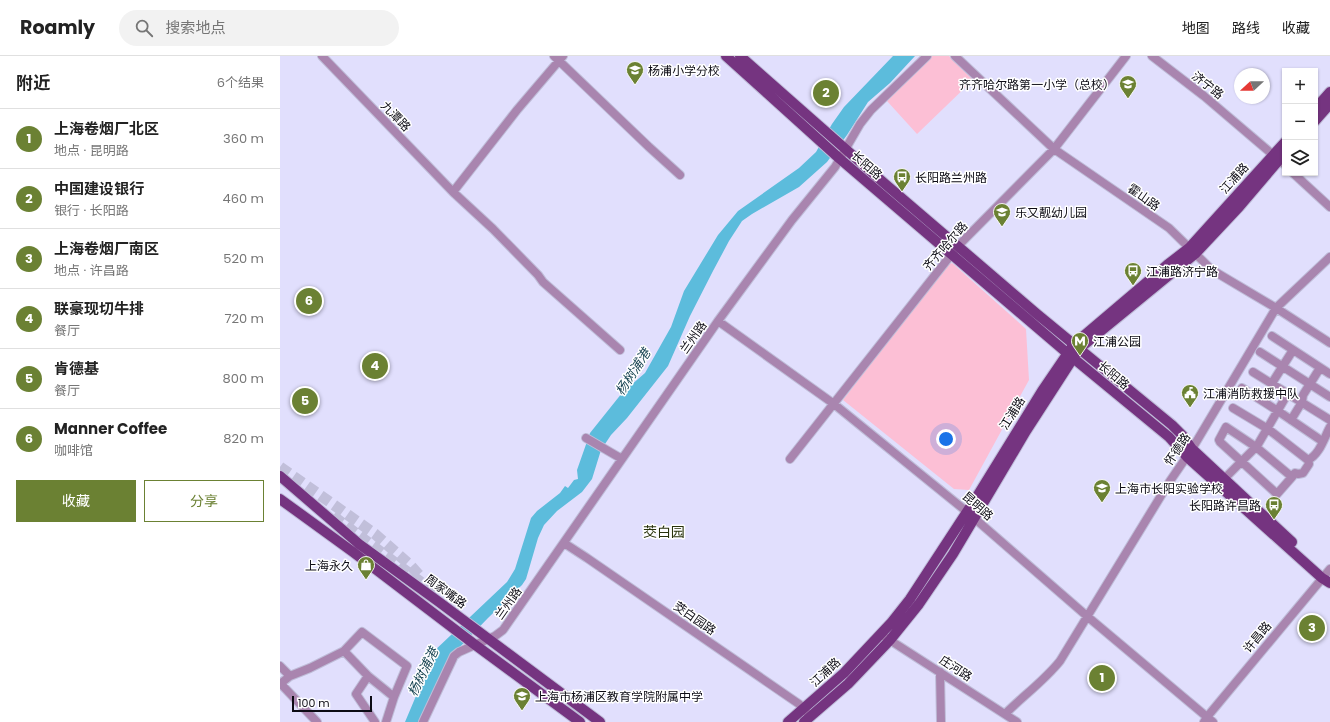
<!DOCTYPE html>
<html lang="zh">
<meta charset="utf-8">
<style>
body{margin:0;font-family:Poppins,"Noto Sans SC",sans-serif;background:#f2f2f2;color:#222}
.controls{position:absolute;right:12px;top:12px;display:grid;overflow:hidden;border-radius:0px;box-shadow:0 1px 3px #0004}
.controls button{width:36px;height:36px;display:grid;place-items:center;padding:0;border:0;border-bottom:1px solid #e0e0e0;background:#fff;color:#222;font:20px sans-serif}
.compass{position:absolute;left:954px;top:12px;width:36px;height:36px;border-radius:50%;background:#fff;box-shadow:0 1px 3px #0004;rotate:249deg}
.scale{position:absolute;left:12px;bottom:10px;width:80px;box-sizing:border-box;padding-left:4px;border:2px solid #0c0b14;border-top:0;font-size:11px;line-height:14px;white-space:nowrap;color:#0c0b14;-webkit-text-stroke:3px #fff;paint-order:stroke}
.you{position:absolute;left:666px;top:383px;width:14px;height:14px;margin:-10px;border:3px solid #fff;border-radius:50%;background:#1a73e8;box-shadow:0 0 0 6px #1a73e833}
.badge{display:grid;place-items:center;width:26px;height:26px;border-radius:50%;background:#6b8133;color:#fff;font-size:13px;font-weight:700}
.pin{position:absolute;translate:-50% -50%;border:2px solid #fff;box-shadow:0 1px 4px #0006}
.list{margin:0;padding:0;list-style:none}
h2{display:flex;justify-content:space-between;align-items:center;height:52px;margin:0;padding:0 16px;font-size:17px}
h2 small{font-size:13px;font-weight:400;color:#767676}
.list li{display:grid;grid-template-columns:26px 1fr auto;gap:12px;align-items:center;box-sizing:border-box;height:60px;padding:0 16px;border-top:1px solid #e0e0e0}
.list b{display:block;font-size:15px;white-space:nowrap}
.list p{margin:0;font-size:13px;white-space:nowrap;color:#767676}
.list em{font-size:13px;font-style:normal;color:#767676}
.actions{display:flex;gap:8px;padding:12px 16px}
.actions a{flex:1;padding:9px 0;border:1px solid #6b8133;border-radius:0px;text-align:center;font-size:14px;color:#6b8133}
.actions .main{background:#6b8133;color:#fff}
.icon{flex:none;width:22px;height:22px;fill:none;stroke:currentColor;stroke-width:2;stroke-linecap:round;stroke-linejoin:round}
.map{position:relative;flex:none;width:1050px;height:666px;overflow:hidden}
header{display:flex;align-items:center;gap:24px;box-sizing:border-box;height:56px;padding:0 20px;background:#fff;border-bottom:1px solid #e0e0e0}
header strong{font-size:19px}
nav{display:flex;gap:22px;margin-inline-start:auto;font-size:14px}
.search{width:280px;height:36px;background:#f2f2f2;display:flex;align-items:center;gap:10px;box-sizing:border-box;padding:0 14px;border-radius:22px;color:#767676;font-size:15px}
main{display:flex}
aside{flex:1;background:#fff}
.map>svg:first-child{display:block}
</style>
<header>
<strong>Roamly</strong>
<div class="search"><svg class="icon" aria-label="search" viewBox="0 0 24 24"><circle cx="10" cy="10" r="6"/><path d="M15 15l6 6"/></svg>搜索地点</div>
<nav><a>地图</a><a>路线</a><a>收藏</a></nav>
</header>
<main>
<aside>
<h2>附近<small>6个结果</small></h2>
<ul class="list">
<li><span class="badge">1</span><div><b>上海卷烟厂北区</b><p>地点 · 昆明路</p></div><em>360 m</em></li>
<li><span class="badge">2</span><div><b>中国建设银行</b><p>银行 · 长阳路</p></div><em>460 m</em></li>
<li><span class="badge">3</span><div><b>上海卷烟厂南区</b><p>地点 · 许昌路</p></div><em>520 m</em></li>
<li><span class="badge">4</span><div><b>联豪现切牛排</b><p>餐厅</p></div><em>720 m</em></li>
<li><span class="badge">5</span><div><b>肯德基</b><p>餐厅</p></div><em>800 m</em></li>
<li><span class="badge">6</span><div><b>Manner Coffee</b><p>咖啡馆</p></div><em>820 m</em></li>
</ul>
<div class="actions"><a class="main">收藏</a><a>分享</a></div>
</aside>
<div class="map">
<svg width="1050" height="666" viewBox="0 0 1050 666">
<rect width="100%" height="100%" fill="#e1dffd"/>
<path fill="#fcbfd5" d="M651 0H669L693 24 637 78 607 45Z
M672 207 746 273 749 324 689 434 674 433 563 344 664 211Z"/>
<path fill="#5cbcdc" d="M613 0H635L610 27 588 46 567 79 547 106 519 131 472 158 462 165 449 185 433 215 410 260 388 310 347 362 331 379 321 394 312 423 302 436 277 455 264 469 258 482 246 523 242 529 208 562 175 596 141 666H125L144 621 152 597 227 526 235 513 251 462 257 455 280 437 285 430 288 432 294 424 298 423 297 414 310 377 342 337 365 317 391 271 404 235 438 179 458 155 519 112 536 96 552 68 564 51Z"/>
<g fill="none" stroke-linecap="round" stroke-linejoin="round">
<path stroke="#c1bfda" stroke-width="11" stroke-dasharray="11 5.5" stroke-linecap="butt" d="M0 411 95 478 130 509 140 520
M53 460 154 536"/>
<defs>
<path id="minor" d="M42 0 173 136 213 173 258 219 263 226 340 294
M274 0 369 91 400 119
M675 0 774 93 889 172 932 214 996 252 1050 287
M872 0 924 40 1005 109
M1013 117 1050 151
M173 136 237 54 283 0
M438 265 554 348 686 455 808 561 933 666
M992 280 1050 318
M980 296 1050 341
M973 316 1050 364
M992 327 1013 294
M962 332 998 355 1042 385
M953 352 988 373 1028 404
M1011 364 1022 346 1023 339 1040 312
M946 371 976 391 1012 421 997 438 940 386 939 384Z
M306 382 342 403
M510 403 678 190 774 93 846 0
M1028 404C1040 398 1044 382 1050 371
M1012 421 1015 417 1018 418 1023 417 1029 408 1028 404
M944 423 977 390 1008 337
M284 487 307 502 519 648 527 657
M605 581 737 666
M64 595 88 620 114 641 106 666
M0 610 10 620
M660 616 661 666
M88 620 76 638 95 666
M0 628 10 620 30 612 64 595 82 576 127 610 114 641
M1 628 37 666
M725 658C743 640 764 625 780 605L890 425 912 393 996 252 1050 201
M143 666 174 600 179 596 215 580 223 574 438 265 512 164 555 111 580 68 591 54 647 0
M924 666 927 661 1050 513"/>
<path id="major" d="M446 0 560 103 787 297 889 381 907 401 1042 522 1050 527
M460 0 604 127 757 258 892 369 903 380 912 393 1012 486
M1035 53 1050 36
M1035 65 1050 48
M0 420 79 488 159 546 320 666
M0 443 73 496 194 588 300 666
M508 666 564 617 611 567 630 543 696 442 762 335 794 288 887 209 909 192 1005 86
M524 666 568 628 610 584 639 548 673 498 746 375 799 293 915 198 959 151 1005 97"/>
</defs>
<use href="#minor" stroke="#bfbdd8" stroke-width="10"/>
<use href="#major" stroke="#bfbdd8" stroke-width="12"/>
<use href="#minor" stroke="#a985af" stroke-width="8"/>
<use href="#major" stroke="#753480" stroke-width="10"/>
</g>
<defs>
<symbol id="school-pin" viewBox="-11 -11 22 30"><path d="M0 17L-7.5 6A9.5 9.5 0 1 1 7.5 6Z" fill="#6b8133" stroke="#fff"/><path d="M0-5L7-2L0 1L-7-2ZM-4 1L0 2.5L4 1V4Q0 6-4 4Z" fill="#fff"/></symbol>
<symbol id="bus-pin" viewBox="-11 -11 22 30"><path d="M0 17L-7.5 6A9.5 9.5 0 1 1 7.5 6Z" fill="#6b8133" stroke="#fff"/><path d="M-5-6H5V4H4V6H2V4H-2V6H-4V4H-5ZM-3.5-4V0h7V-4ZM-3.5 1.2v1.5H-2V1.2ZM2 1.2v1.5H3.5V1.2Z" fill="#fff"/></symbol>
<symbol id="metro-pin" viewBox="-11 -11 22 30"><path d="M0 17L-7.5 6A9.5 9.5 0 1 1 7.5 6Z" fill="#6b8133" stroke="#fff"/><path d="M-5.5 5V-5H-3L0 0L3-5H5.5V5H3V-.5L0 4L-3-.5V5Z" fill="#fff"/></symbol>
<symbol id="civic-pin" viewBox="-11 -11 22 30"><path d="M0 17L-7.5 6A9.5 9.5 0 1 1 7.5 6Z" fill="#6b8133" stroke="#fff"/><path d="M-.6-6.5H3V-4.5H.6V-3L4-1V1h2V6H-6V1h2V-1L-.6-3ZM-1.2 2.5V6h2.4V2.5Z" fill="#fff"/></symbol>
<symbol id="shop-pin" viewBox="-11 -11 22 30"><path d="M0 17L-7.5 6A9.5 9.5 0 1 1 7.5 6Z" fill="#6b8133" stroke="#fff"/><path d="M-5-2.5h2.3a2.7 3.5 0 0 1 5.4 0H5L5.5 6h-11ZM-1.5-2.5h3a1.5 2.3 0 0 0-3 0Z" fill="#fff"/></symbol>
</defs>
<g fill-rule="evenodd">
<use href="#school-pin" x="345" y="4" width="20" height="27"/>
<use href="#school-pin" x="838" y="18" width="20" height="27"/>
<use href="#bus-pin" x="612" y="111" width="20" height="27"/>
<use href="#school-pin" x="712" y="146" width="20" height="27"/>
<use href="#bus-pin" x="843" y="205" width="20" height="27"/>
<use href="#metro-pin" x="790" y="275" width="20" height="27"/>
<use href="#civic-pin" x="900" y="327" width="20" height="27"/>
<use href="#school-pin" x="812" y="422" width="20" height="27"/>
<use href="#bus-pin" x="984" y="439" width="20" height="27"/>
<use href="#shop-pin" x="76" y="499" width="20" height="27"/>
<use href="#school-pin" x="232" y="630" width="20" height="27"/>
</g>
<g text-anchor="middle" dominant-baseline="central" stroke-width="3" stroke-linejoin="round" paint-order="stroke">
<g font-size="12" fill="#0c0b14" stroke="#fff" text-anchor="start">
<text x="368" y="14">杨浦小学分校</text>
<text x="835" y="28" text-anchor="end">齐齐哈尔路第一小学（总校）</text>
<text x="635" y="121">长阳路兰州路</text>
<text x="735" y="156">乐又靓幼儿园</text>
<text x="866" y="215">江浦路济宁路</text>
<text x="813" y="285">江浦公园</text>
<text x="923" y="337">江浦消防救援中队</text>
<text x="835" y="432">上海市长阳实验学校</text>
<text x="981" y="449" text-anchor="end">长阳路许昌路</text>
<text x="73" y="509" text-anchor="end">上海永久</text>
<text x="255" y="640">上海市杨浦区教育学院附属中学</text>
</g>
<g font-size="12" fill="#0c0b14" stroke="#fff">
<text transform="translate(928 29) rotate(38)">济宁路</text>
<text transform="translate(116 60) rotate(46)">九潭路</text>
<text transform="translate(587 109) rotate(41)">长阳路</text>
<text transform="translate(954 122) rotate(-48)">江浦路</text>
<text transform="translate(864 141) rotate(35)">霍山路</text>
<text transform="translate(665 190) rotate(-49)">齐齐哈尔路</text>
<text transform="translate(413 281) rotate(-55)">兰州路</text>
<text transform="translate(834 319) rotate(40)">长阳路</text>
<text transform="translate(732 357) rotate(-58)">江浦路</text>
<text transform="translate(897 393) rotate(-56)">怀德路</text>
<text transform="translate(698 450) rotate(41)">昆明路</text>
<text transform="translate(166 535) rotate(36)">周家嘴路</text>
<text transform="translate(228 547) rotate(-55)">兰州路</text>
<text transform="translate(415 562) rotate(35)">茭白园路</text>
<text transform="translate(977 581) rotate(-50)">许昌路</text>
<text transform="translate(676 612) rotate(33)">庄河路</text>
<text transform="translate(545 616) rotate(-43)">江浦路</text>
</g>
<g font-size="13" font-style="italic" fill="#1b4654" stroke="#fff">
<text transform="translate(353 316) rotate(-57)">杨树浦港</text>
<text transform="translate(143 616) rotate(-64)">杨树浦港</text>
</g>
<g font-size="14" fill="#28320c" stroke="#fff">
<text x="384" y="476">茭白园</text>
</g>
</g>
</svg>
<div class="controls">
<button>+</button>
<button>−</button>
<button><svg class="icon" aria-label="layers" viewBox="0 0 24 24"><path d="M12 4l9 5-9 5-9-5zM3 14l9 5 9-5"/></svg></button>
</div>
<svg class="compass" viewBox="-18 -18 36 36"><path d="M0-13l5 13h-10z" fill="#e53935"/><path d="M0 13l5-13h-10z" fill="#767676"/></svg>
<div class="scale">100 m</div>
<div class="you"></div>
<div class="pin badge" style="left:822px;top:622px">1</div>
<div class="pin badge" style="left:546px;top:37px">2</div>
<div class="pin badge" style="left:1032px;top:572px">3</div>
<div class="pin badge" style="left:95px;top:310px">4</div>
<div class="pin badge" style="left:25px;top:345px">5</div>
<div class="pin badge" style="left:29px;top:245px">6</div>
</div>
</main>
